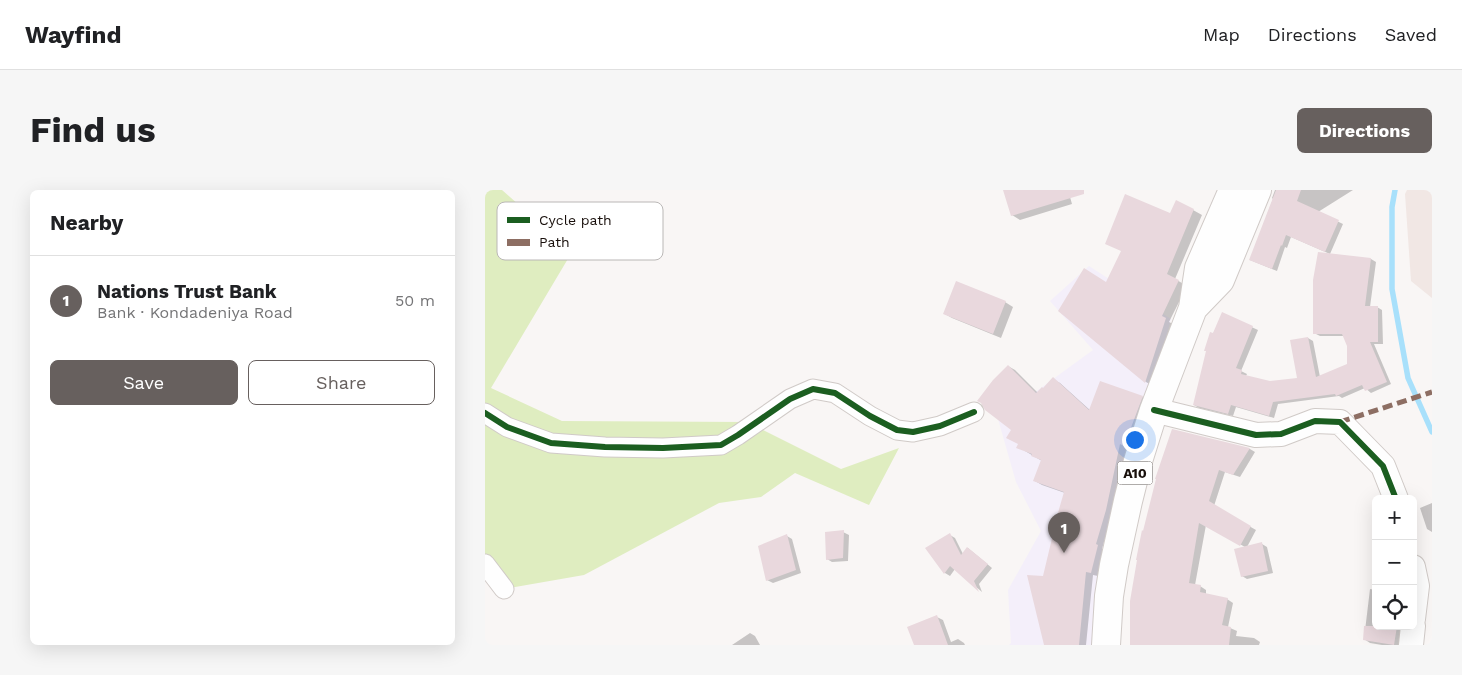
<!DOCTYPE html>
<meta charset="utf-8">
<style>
body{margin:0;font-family:"Work Sans",sans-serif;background:#f6f6f6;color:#202124}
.controls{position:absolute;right:15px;bottom:15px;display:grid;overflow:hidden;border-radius:8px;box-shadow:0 5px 20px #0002}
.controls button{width:45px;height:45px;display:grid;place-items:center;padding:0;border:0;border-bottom:1px solid #e0e0e0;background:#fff;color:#202124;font:25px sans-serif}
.you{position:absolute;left:649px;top:249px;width:18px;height:18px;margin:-12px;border:4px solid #fff;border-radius:50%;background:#1a73e8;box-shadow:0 0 0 8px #1a73e833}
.badge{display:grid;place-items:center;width:32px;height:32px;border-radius:50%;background:#67605e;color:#fff;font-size:16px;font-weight:700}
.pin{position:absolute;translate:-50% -41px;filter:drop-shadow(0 1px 2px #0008)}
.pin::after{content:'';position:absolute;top:26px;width:18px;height:15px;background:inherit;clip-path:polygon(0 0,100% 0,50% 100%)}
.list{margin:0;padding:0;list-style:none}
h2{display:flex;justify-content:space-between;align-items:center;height:65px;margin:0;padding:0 20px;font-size:21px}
h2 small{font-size:16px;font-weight:400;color:#757577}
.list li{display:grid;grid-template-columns:32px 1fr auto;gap:15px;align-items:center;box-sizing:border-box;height:90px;padding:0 20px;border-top:1px solid #e0e0e0}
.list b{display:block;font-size:19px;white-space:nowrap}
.list p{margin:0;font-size:16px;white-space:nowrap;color:#757577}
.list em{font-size:16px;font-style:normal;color:#757577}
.actions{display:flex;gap:10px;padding:15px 20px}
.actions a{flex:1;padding:11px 0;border:1px solid #67605e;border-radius:8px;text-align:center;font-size:18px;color:#67605e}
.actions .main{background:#67605e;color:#fff}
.icon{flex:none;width:28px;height:28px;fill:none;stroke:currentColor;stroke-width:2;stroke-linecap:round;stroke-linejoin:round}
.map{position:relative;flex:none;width:947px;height:455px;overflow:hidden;border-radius:8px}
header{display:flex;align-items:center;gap:30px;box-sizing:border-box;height:70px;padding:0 25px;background:#fff;border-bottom:1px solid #e0e0e0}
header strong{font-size:24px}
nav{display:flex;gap:28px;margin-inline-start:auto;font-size:18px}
.intro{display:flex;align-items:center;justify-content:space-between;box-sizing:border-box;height:120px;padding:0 30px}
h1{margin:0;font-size:35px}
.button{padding:12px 22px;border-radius:8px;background:#67605e;color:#fff;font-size:18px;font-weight:700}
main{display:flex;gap:30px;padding:0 30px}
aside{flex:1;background:#fff;border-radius:8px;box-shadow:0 5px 20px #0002}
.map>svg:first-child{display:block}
</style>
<header>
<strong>Wayfind</strong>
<nav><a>Map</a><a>Directions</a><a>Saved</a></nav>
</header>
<div class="intro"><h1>Find us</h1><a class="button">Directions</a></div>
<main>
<aside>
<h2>Nearby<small></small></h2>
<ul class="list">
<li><span class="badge">1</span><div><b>Nations Trust Bank</b><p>Bank · Kondadeniya Road</p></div><em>50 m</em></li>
</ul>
<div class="actions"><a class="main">Save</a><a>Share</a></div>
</aside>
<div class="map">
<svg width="947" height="455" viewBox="0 0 947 455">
<rect width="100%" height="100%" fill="#f9f6f5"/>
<path fill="#f4effa" d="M604 76 686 129 614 389 609 455H524L526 453 523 400 556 341 531 292 513 229 608 160 565 111Z"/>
<path fill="#f1e7e4" d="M922 0H947V108L926 91 920 4Z"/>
<path fill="#dfedc0" d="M2 0H17L87 62 6 198 77 231 262 232 356 279 414 258 384 315 310 283 276 307 234 313 99 385 19 399 0 374V3Z"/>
<path fill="#0003" d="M520 0H583L587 14 535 30 527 25Z
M790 0H868L833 22 858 34 845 64 886 69 891 72 885 117H892L897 120 898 154H889L906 194 886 203 880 198 857 208 854 206 793 214 789 228 751 217 748 226 714 218 709 215 728 144 738 124 773 140 756 181 762 184 761 186 785 192 813 189 823 148 828 151 835 187 863 175V156L859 146H835L829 143 845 64 806 47 802 58 800 57 792 81 765 70 788 9 787 8Z
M708 20 717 25 690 89 702 96 684 132 688 134 668 196 661 192 575 121 622 93 686 25Z
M520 112 528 117 516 148 467 128 460 124Z
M523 176 530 180 553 203 559 199 568 189 575 193 606 221 657 207 664 211 646 259 642 257 627 324 617 359 619 360 613 386 608 385 601 455H560L559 388 580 303 557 295 550 291 557 271 540 261 534 254 527 240Z
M688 240 765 259 770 262 755 287 740 282 729 316 771 340 762 357 777 354 782 357 788 383 762 389 757 386 760 357 721 335 710 395 715 396 721 400V404L742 409 748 413 743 437 752 441 751 446 769 448 775 452 774 455H645L659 342Z
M947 313V342L942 339 935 318Z
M358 342 364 345 363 371 347 372 342 369Z
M465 345 470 348 478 364 483 358 507 378 494 394 497 402 470 379 465 386 460 383 442 358Z
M302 346 307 349 316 383 288 393 282 390Z
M885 399 891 400V436H918L915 455H897L885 453 879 449Z
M452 427 458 430 466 452 473 449 479 453 480 455H430Z
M265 443 270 446 275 455H247Z"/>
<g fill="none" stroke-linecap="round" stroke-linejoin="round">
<path stroke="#a8e0fb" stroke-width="5.5" d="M910 0 907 17V99L923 188 947 242"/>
</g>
<path fill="#e9d8dd" d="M518 0H599V4L526 26Z
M791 0H816L812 11 854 30 840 62 801 45 797 56 796 55 787 79 764 70Z
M640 4 685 23 691 10 709 19 682 84 694 90 677 126 681 128 660 193 573 121 599 78 621 92 636 61 620 54Z
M833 62 886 68 880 116H893V152H885L902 192 880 201 877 195 851 206 850 204 788 212 784 226 746 215 743 224 708 215 721 161H719L725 142 728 143 737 122 768 136 751 178 757 180 756 184 785 191 812 188 805 150 823 147 831 187 862 174V156L857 144H828V90Z
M471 91 521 111 508 144 458 124Z
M523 175 551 203 557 197 558 198 568 187 604 220 615 191 658 206 639 256 635 254 621 320 611 354 613 355 606 383 601 382 594 455H559L542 385 558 386 569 340H568L579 302 548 291 556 270 546 266 547 264 531 258 533 254 521 248 526 240 500 220 496 213 492 211 508 190Z
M687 239 765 258 748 285 734 280 724 311 766 336 755 356 714 333 704 393 716 395 715 402 743 408 737 435 746 437 744 455H645V411L652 370H651L657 340 658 341 671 289H670Z
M359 340 358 368 341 370 340 342Z
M465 343 476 365 482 357 503 374 489 391 494 402 465 376 459 384 440 358Z
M302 344 311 380 281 391 273 356Z
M777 352 783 381 756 387 749 359Z
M452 425 463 455H429L422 437Z
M879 436H912L909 455 878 450Z"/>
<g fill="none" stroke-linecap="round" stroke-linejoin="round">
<defs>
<path id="minor" d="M0 223 22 237 66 253 120 257 178 258 236 255 253 245 305 209 328 199 350 203 385 226 412 240 428 242 455 236 489 222
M0 374 19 399"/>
<path id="tertiary" d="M669 220 771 245 796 244 830 231 855 232 898 276 911 309
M928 377 932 396 928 429
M926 455 928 436"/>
<path id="trunk" d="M708 118 735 90 772 0
M621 455 624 406 629 375 643 311 653 271 669 220 708 118 714 78 748 0"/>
</defs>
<use href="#minor" stroke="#d0cac7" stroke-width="21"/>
<use href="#tertiary" stroke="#d0cac7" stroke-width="26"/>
<use href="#trunk" stroke="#d0cac7" stroke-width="30"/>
<use href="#minor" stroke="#fefefe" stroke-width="19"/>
<use href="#tertiary" stroke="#fefefe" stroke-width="24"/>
<use href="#trunk" stroke="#fefefe" stroke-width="28"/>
<path stroke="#8d6e63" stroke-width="5" stroke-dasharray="10 5" stroke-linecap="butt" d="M855 232 947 202"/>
<defs>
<path id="cycleway" d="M669 220 771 245 796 244 830 231 855 232 898 276 911 309
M0 223 22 237 66 253 120 257 178 258 236 255 253 245 305 209 328 199 350 203 385 226 412 240 428 242 455 236 489 222"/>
</defs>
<use href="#cycleway" stroke="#fff" stroke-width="9"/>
<use href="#cycleway" stroke="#1b5e20" stroke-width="6"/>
</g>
<g text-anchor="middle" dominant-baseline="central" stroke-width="5" stroke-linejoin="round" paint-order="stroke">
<rect fill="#fff" stroke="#5e5855" stroke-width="1" x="632.5" y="271.5" width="35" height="23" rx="4"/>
<g font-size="14" font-weight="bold" fill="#19100c">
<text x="650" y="283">A10</text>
</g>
</g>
<rect x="12" y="12" width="166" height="58" rx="8" fill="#fff" stroke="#bab7b6" stroke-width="1"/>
<rect x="22" y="27" width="23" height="6" fill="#1b5e20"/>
<rect x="22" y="49" width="23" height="7" fill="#8d6e63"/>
<g font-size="14" fill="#19100c">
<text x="54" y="35">Cycle path</text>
<text x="54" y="57">Path</text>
</g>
</svg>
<div class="controls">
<button>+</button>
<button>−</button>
<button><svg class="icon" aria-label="locate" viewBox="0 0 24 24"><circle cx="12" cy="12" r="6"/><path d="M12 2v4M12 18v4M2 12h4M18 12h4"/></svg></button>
</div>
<div class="you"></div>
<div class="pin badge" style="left:579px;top:363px">1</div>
</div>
</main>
